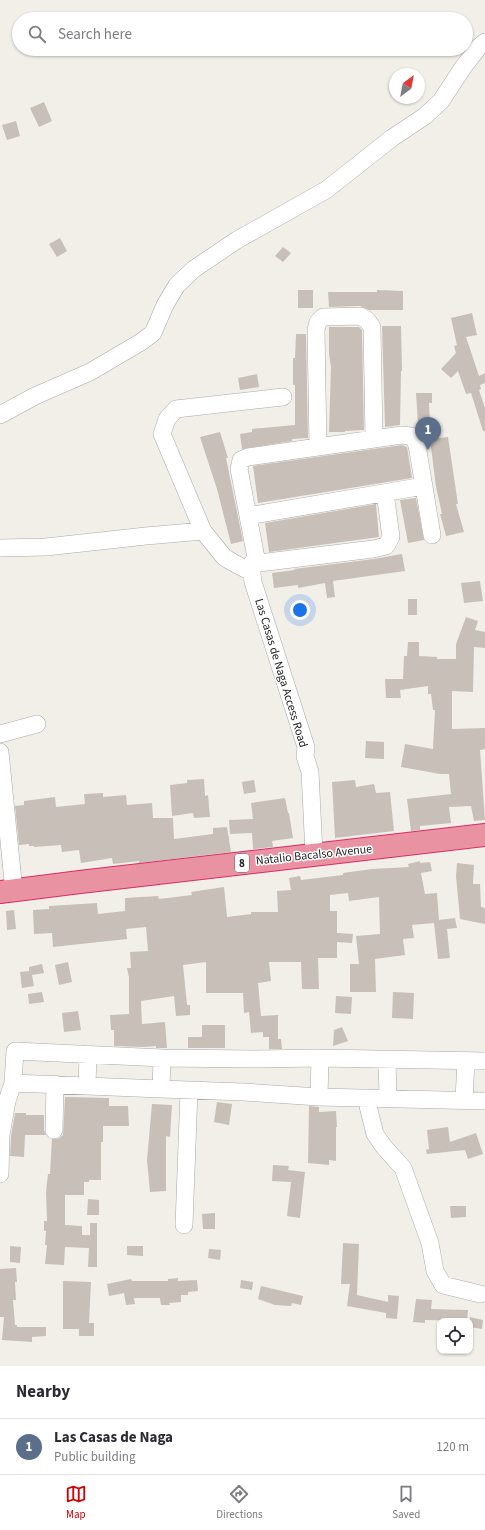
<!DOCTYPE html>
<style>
body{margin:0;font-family:"Source Sans 3",sans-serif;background:#f2f2f3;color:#2b2b33}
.controls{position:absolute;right:12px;bottom:12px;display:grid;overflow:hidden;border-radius:8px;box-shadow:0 1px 3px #0004}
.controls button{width:36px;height:36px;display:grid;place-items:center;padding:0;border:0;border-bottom:1px solid #e1e1e2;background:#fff;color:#2b2b33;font:20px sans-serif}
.compass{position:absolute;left:389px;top:68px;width:36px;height:36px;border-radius:50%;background:#fff;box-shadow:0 1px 3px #0004;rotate:32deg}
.you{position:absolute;left:300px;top:610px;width:14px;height:14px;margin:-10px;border:3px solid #fff;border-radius:50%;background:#1a73e8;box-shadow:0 0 0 6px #1a73e833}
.badge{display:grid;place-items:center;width:26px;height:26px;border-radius:50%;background:#d40000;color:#fff;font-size:13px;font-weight:700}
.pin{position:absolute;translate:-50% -33px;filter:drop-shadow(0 1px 2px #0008)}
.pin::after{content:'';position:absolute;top:21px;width:14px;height:12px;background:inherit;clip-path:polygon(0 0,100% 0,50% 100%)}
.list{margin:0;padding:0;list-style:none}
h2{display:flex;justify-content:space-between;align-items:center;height:52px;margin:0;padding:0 16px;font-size:17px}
h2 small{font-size:13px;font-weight:400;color:#7c7c81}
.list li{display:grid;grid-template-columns:26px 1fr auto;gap:12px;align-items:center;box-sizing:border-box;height:56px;padding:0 16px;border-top:1px solid #e1e1e2}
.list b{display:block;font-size:15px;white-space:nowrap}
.list p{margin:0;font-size:13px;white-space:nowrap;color:#7c7c81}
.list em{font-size:13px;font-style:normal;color:#7c7c81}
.icon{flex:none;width:22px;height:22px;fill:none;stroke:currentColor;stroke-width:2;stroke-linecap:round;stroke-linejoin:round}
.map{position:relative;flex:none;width:485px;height:1366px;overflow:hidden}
.search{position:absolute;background:#fff;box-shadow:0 1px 3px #0004;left:12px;right:12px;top:12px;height:44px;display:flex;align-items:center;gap:10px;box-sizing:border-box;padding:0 14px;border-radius:22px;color:#7c7c81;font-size:15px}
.sheet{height:108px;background:#fff}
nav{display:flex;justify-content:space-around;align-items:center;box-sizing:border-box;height:56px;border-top:1px solid #e1e1e2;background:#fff;font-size:11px;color:#7c7c81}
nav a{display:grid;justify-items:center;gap:2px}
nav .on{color:#d40000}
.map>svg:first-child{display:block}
</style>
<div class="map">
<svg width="485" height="1366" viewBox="0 0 485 1366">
<rect width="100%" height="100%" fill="#f2efe9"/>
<path fill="#c7bfb8" d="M44 102 52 121 39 127 30 108Z
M16 121 20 136 7 140 2 125Z
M60 238 67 251 57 257 49 244Z
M283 247 291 253 283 262 275 256Z
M298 290H313V308H298Z
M377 290 403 291V310H369L360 306 329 307 328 292H377Z
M472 313 477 335 466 337 479 376 485 373V383L480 385 481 389 479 390 485 408V431H483L471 393 466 394 458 371 451 378 441 369 456 353 454 346 457 345 451 318Z
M382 326H401L402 371H401L400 425 385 427Z
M329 327H359L362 330 364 430 345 431V432H329L331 367 329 354Z
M296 334H306L308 438 292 439V441L242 449 240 434 252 432V429L295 425V385H293V358H295Z
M257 374 259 387 240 390 238 378Z
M416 393H432V403H429L430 423 418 424Z
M220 432 228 458H226L243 541 231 544 217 489 200 437Z
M448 437 458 504H456L464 532 446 536 440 514H442L436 487 430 439Z
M402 445 407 447 412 478 258 503 253 466Z
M416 498 424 540 408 543 400 500Z
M376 504 379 537 269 552 265 523Z
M402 554 405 571 333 581 335 597 327 598 325 583 298 588V585L274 588 272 573 295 570 294 569 374 559Z
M480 581 483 601 464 603 461 583Z
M408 599H417V615H408Z
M466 617 478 621 475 630 485 632V648L474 647 473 692 452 691V729L485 728V749L480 750 485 820 474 821 471 806 449 807 451 823 420 826V830L411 831 407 799 451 794 449 774H440L401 767 405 744 433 749 435 710H433L431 694H428V686L400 690 401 698H386L385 679H403L404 656H407L408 642H419V656L437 657V659H456V644Z
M366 741 384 742V759L365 758Z
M204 779 205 796 208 795 210 817 194 818 193 813 172 816 170 785 187 783V780Z
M254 780 256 792 244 794 242 782Z
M355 780 356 787 374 784 376 793 390 792 394 831 335 838 332 782Z
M103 793V797L126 795 127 805 152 803 153 818H173L174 839 213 834V828L227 827 231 852 139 863V861L113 864 112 858 81 863 79 850 62 852 61 845 34 847V846H29V844L19 845 15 806 24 805V801L55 797 56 807 85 804 84 794Z
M285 798 288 813H289L293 838 272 841 273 847 253 849 252 833 230 834 229 820 253 819 251 803Z
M420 861V863L430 862 432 871 421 873 425 894 437 893 439 920 455 918 457 928 447 929 450 958 438 959 434 923 412 925 414 938 403 939 405 955 375 959 376 992H350V964H359L356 936 380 934 379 897 349 901 348 893 330 895V911H337V933L353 934 352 943 337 942V958H318L319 989H302L301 962H269L271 981 258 983 261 1016 278 1015V1039H281L282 1049H269V1037H263V1032L251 1033 249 1012 244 1013 243 993H206V962L183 965 187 1005H190V1015L176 1016 174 996 141 1001 142 1024 165 1022 167 1048H156V1046L143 1047 114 1046V1030H111L110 1015 129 1014V977L127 968H131L130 952 148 951 146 927 126 929 127 939 53 947 52 933 34 934 33 910 49 909V906L97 903 98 914 125 911V898L158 896 159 899 192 895 191 892 224 887 227 917 251 914V912H278L277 891 291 890 289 878 300 876 301 880 343 875V873L372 869 409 867 408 864Z
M457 863 474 865 473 884H480L481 907 485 908V924L460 919 456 876Z
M14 910 16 929 7 930 6 911Z
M68 962 72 982 59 985 55 965Z
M42 964 44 973 32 975 34 986 22 988 20 972 29 971V967Z
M42 992 44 1002 29 1004 28 994Z
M393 992 414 993 413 1019 392 1018Z
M336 996 352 997 351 1014 335 1013Z
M78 1011 81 1030 64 1032 62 1013Z
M202 1025H225V1048H188V1037H202Z
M342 1027 348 1041 333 1046 334 1030Z
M65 1097 109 1098V1106H128L129 1126H103V1142H101V1180H89V1182H84V1195H65V1225L82 1226V1235H90V1223H97V1267H88L89 1248 65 1247 64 1265 45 1264 47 1245H45L46 1231H44V1221H47L46 1192 48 1174H50L52 1139H58L63 1135Z
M217 1102 232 1104 229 1125 214 1122Z
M152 1104 172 1105 170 1137 166 1136V1191L150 1192 147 1160Z
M309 1106 319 1107V1112L336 1111 337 1127H336V1161L329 1160V1165L308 1163Z
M15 1113H26V1115H44V1130L46 1135H25L24 1157 10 1156 11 1136Z
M448 1127 450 1142 476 1133 483 1154 468 1159 465 1150 427 1154 426 1150 429 1149 427 1130Z
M273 1165 289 1166 288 1170 305 1172 300 1218 287 1216 291 1182 272 1181Z
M88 1199 99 1200V1215H87Z
M450 1206H466V1217L451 1218Z
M215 1213V1229H203L202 1214Z
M343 1243 359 1244 357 1295 388 1302V1295L399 1296 397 1319 386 1318V1313L347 1306 350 1284H341Z
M10 1246 21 1247 20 1263 10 1262Z
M127 1246H143V1256L127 1255Z
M209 1249 221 1250 220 1260 208 1258Z
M16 1268 17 1282H15L16 1300H13L15 1325H17V1327H46V1336L32 1337V1342L2 1340 4 1317H0V1269Z
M178 1278V1281L197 1280 198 1291 188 1292V1295H181V1302L169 1303 170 1305H161L160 1298H134L135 1304 126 1305 124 1293 109 1296 107 1284 131 1279 132 1281H168V1279Z
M241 1280 253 1282 252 1290 240 1288Z
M63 1281 91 1282 89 1323H94V1336H79V1329H63Z
M261 1286 303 1296 301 1305 292 1303 291 1306 275 1305 258 1299Z
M416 1299 432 1300 431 1309 468 1310 467 1321 425 1320V1323L413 1322Z
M470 1317 483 1320 482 1329 470 1327Z"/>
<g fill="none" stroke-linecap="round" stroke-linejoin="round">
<defs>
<path id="minor" d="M0 415 35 396 90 372 141 342 153 333 165 305 177 285 194 269 237 240 326 190 392 138 425 116 441 101 464 66 479 47 485 42
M318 447 316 330 318 322 323 317 360 316 367 320 372 327 374 439
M248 516 424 486
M0 548 46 547 146 536 203 531
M257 563 239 469 241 460 248 457 402 435 411 436 416 442 418 451 432 535
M251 572 232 562 224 557 203 531 162 434 167 419 176 409 283 397
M0 734 37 724
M0 752 14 891
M314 854 310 772 305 756 306 747 253 582 251 564 373 549 386 546 391 537 385 493
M162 1058 161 1089 243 1092 319 1097 320 1058
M387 1060 388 1099
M13 1083 161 1089
M87 1085 88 1054
M319 1097 485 1101
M366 1098 375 1134 384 1147 403 1168 430 1243 435 1271 443 1285 480 1294
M464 1100 466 1061
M54 1130 55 1084
M0 1174 1 1135 7 1101 13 1083 15 1051 162 1058 256 1059 320 1058 485 1061
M184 1225 189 1091"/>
<path id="highway" d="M0 892 80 882 485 835"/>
</defs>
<use href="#minor" stroke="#a9a9a9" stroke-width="18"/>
<use href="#highway" stroke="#dc2a67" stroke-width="24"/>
<use href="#minor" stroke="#fff" stroke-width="17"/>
<use href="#highway" stroke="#e892a2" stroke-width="22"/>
</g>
<g text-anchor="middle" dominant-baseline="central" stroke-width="3" stroke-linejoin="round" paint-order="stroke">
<rect fill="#fff" stroke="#646464" stroke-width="1" x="235" y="854" width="14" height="18" rx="3"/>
<g font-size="11" font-weight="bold" fill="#222">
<text x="242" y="863">8</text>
</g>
<g font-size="12" fill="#222" stroke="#fff">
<text transform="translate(281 673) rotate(73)">Las Casas de Naga Access Road</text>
<text transform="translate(314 855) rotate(-6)">Natalio Bacalso Avenue</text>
</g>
</g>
</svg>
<div class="controls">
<button><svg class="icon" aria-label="locate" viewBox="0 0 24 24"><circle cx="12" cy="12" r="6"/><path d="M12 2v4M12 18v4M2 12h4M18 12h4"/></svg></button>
</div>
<svg class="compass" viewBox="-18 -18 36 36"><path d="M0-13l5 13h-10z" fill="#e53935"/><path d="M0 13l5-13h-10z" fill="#7c7c81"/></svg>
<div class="you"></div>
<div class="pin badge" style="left:428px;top:450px;background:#5c6f8a">1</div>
<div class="search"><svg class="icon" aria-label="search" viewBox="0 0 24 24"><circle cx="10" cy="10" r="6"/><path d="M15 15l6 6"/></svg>Search here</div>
</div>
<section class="sheet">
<h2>Nearby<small></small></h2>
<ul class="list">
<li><span class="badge" style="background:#5c6f8a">1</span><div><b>Las Casas de Naga</b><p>Public building</p></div><em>120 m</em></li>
</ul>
</section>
<nav>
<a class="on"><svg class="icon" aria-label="map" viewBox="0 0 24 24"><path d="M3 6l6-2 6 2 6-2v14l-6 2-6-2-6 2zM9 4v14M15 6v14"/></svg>Map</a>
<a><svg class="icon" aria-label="directions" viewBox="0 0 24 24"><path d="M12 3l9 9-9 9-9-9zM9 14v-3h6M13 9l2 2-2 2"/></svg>Directions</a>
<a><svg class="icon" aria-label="saved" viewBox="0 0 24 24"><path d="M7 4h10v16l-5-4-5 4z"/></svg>Saved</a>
</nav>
